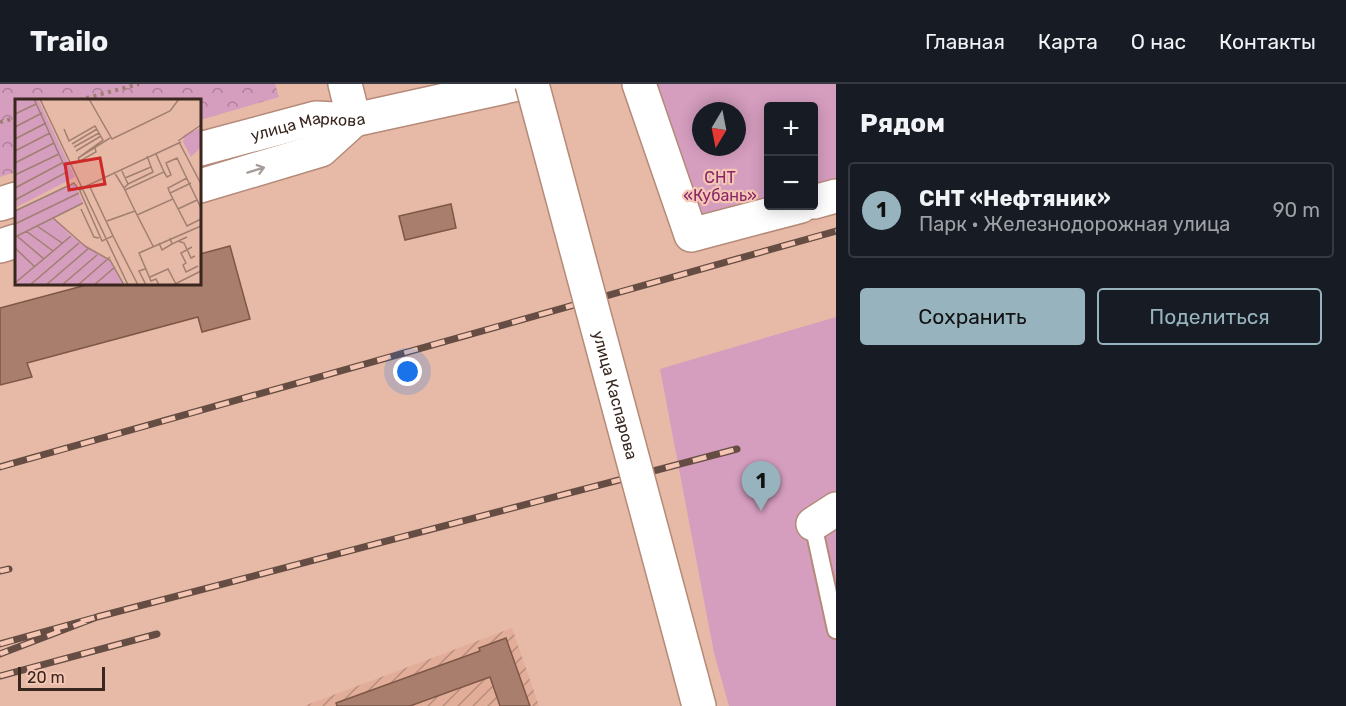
<!DOCTYPE html>
<html lang="ru">
<meta charset="utf-8">
<style>
body{margin:0;font-family:Rubik,sans-serif;background:#20242c;color:#f1f3f6}
.controls{position:absolute;right:18px;top:18px;display:grid;overflow:hidden;border-radius:6px;box-shadow:0 3px 15px #0003}
.controls button{width:54px;height:54px;display:grid;place-items:center;padding:0;border:0;border-bottom:2px solid #363941;background:#171b24;color:#f1f3f6;font:30px sans-serif}
.compass{position:absolute;left:692px;top:18px;width:54px;height:54px;border-radius:50%;background:#171b24;box-shadow:0 3px 15px #0003;rotate:190deg}
.scale{position:absolute;left:18px;bottom:15px;width:87px;box-sizing:border-box;padding-left:6px;border:3px solid #38261f;border-top:0;font-size:16px;line-height:21px;white-space:nowrap;color:#38261f;-webkit-text-stroke:4px #f5c6b3;paint-order:stroke}
.you{position:absolute;left:408px;top:288px;width:21px;height:21px;margin:-15px;border:4px solid #fff;border-radius:50%;background:#1a73e8;box-shadow:0 0 0 9px #1a73e833}
.badge{display:grid;place-items:center;width:39px;height:39px;border-radius:50%;background:#96b3be;color:#111;font-size:20px;font-weight:700}
.pin{position:absolute;translate:-50% -50px;filter:drop-shadow(0 2px 3px #0008)}
.pin::after{content:'';position:absolute;top:32px;width:21px;height:18px;background:inherit;clip-path:polygon(0 0,100% 0,50% 100%)}
.list{margin:0;padding:0;list-style:none}
h2{display:flex;justify-content:space-between;align-items:center;height:78px;margin:0;padding:0 24px;font-size:26px}
h2 small{font-size:20px;font-weight:400;color:#9ea1a6}
.list li{display:grid;grid-template-columns:39px 1fr auto;gap:18px;align-items:center;box-sizing:border-box;height:96px;margin:0 12px 12px;padding:0 12px;border:2px solid #363941;border-radius:6px}
.list b{display:block;font-size:22px;white-space:nowrap}
.list p{margin:0;font-size:20px;white-space:nowrap;color:#9ea1a6}
.list em{font-size:20px;font-style:normal;color:#9ea1a6}
.actions{display:flex;gap:12px;padding:18px 24px}
.actions a{flex:1;padding:14px 0;border:2px solid #96b3be;border-radius:6px;text-align:center;font-size:21px;color:#96b3be}
.actions .main{background:#96b3be;color:#111}
.map{position:relative;flex:none;width:836px;height:622px;overflow:hidden}
header{display:flex;align-items:center;gap:36px;box-sizing:border-box;height:84px;padding:0 30px;background:#171b24;border-bottom:2px solid #363941}
header strong{font-size:28px}
nav{display:flex;gap:33px;margin-inline-start:auto;font-size:21px}
main{display:flex}
aside{flex:1;background:#171b24}
.map>svg:first-child{display:block}
</style>
<header>
<strong>Trailo</strong>
<nav><a>Главная</a><a>Карта</a><a>О нас</a><a>Контакты</a></nav>
</header>
<main>
<div class="map">
<svg width="836" height="622" viewBox="0 0 836 622">
<defs>
<pattern id="industrial-furrows" width="10" height="10" patternUnits="userSpaceOnUse" patternTransform="scale(1.5)"><rect width="10" height="10" fill="#e2ad99"/><path d="M-1 1l2-2M0 10L10 0M9 11l2-2" fill="none" stroke="#b88d7c"/></pattern>
<pattern id="park-crowns" width="20" height="18" patternUnits="userSpaceOnUse" patternTransform="scale(1.5)"><rect width="20" height="18" fill="#d59dbe"/><path d="M2 6a3 3 0 1 1 6 0M12 15a3 3 0 1 1 6 0" fill="none" stroke="#ae809a"/></pattern>
</defs>
<rect width="100%" height="100%" fill="#e7baa7"/>
<path fill="url(#industrial-furrows)" d="M512 544 539 622H304Z"/>
<path fill="#d59dbe" fill-rule="evenodd" d="M639 0H836V112L814 118V22H768V122L691 151ZM701 27H737V63H701Z
M836 233V622H729L714 569 660 285Z"/>
<path fill="url(#park-crowns)" d="M0 0H275L279 13 200 36V16H16V88L0 93Z"/>
<path fill="#a97e6c" stroke="#7e5746" stroke-width="1.5" d="M451 120 456 144 405 156 399 132Z
M230 162 250 235 202 248 198 233 27 279 32 293 0 301V224L90 200H200V170Z
M506 554 530 622H500L490 593 410 622H337L336 619 480 567 479 564Z"/>
<g fill="none" stroke-linecap="round" stroke-linejoin="round">
<defs>
<path id="lane" d="M813 440 836 546"/>
<path id="street" d="M639 0 691 151 801 122
M814 118 836 112
M813 440 836 425"/>
<g id="secondary">
<path d="M345 0 354 36"/>
<path id="s1" d="M200 65 316 34 354 36 518 0"/>
<path d="M200 102 321 66 354 36"/>
<path d="M0 120 16 115"/>
<path d="M0 162 16 157"/>
</g>
<path id="primary" d="M691 592 699 622"/>
</defs>
<use href="#lane" stroke="#b58a78" stroke-width="20"/>
<use href="#street" stroke="#b58a78" stroke-width="36"/>
<use href="#secondary" stroke="#b58a78" stroke-width="36"/>
<use href="#primary" stroke="#b58a78" stroke-width="36"/>
<path stroke="#a07e70" stroke-width="4" stroke-dasharray="3 4.5" stroke-linecap="butt" d="M79 16 139 0
M0 38 16 34"/>
<use href="#lane" stroke="#fff" stroke-width="16"/>
<use href="#street" stroke="#fff" stroke-width="33"/>
<use href="#secondary" stroke="#fff" stroke-width="33"/>
<use href="#primary" stroke="#fff" stroke-width="33"/>
<defs>
<path id="rail" d="M0 383 836 147
M0 487 9 485
M97 533 737 365
M0 560 97 533 0 570
M0 592 157 550"/>
</defs>
<use href="#rail" stroke="#664d43" stroke-width="7"/>
<use href="#rail" stroke="#f5c6b3" stroke-width="4.5" stroke-dasharray="14" stroke-linecap="butt"/>
<defs>
<g id="primary-bridge">
<path id="s2" d="M532 0 691 592"/>
</g>
</defs>
<use href="#primary-bridge" stroke="#b58a78" stroke-width="36" stroke-linecap="butt"/>
<use href="#primary-bridge" stroke="#fff" stroke-width="33"/>
</g>
<defs><path id="oneway-shaft" d="M-6 0H5M1.5-3L5.5 0L1.5 3" fill="none" stroke-width="1.6" stroke-linecap="round" stroke-linejoin="round" transform="scale(1.5)"/></defs>
<use stroke="#a59d9a" href="#oneway-shaft" transform="translate(256 86) rotate(-17)"/>
<g text-anchor="middle" dominant-baseline="central" stroke-width="4.5" stroke-linejoin="round" paint-order="stroke">
<g font-size="16" fill="#38261f" stroke="#f5c6b3">
<text stroke="none"><textPath href="#s1" startOffset="111">улица Маркова</textPath></text>
<text stroke="none"><textPath href="#s2" startOffset="322">улица Каспарова</textPath></text>
</g>
<g font-size="16" fill="#892669" stroke="#f5c6b3">
<text x="720" y="93">СНТ<tspan x="720" dy="18">«Кубань»</tspan></text>
</g>
</g>
<g transform="translate(15 15)">
<rect width="186" height="186" fill="#e7baa7"/>
<path d="M0 0H23L60 78 2 108ZM59 84 68 104 39 119 56 137 95 161 109 186H0V112Z" fill="#d59dbe"/>
<path d="M186 29V48L176 58 168 43 169 36Z" fill="#d59dbe"/>
<path fill="none" stroke="#a17f71" stroke-width="1.5" d="M25 0 113 186M74 0 97 40 155 12 164 0M0 15 21 5M0 28 27 14M49 30 54 42 80 27 88 41 63 59 95 39M0 40 31 24M163 42 186 26M164 43 186 85M57 45 82 30M59 48 84 34M0 52 35 34M61 52 86 37M63 59 65 62 81 53 80 49M0 64 39 44M106 70 113 85 109 89 120 112M99 73 109 89M149 73 152 78 156 76 151 64 162 59 186 109M0 76 44 55M110 79 136 68M113 85 138 73 132 57M74 86 98 137 87 142 65 92 67 89 166 43M0 89 47 64M110 91 149 73 141 55M155 94 153 89 172 79M158 100 172 127 186 120M0 101 52 73 19 0M66 110 79 138 84 139M163 110 182 101M0 112 59 84 65 92M122 116 158 100 155 94 176 84M38 119 71 148 95 161 109 186M92 122 120 112 138 147M0 125 64 94M22 127 47 144M11 132 38 152M2 137 29 160M98 137 123 186M0 138 68 104M155 139 157 145 172 138M163 142 169 144 176 159 180 157M144 144 147 151 157 145M177 148 166 154 171 164 168 166 171 173 183 167M0 149 20 168M130 170 124 172 131 186M135 178 153 170 161 185M0 184 56 137M15 186 64 144M31 186 74 149M47 186 82 156M63 186 95 158M79 186 100 168M144 186 141 180 136 182 124 154 186 127M158 186 186 172"/>
<path fill="#ce2828" fill-opacity="0.15" stroke="#ce2828" stroke-width="3" d="M85 59 90 85 54 91 50 65Z"/>
<rect width="186" height="186" fill="none" stroke="#38261f" stroke-width="3"/>
</g>
</svg>
<div class="controls">
<button>+</button>
<button>−</button>
</div>
<svg class="compass" viewBox="-18 -18 36 36"><path d="M0-13l5 13h-10z" fill="#e53935"/><path d="M0 13l5-13h-10z" fill="#9ea1a6"/></svg>
<div class="scale">20 m</div>
<div class="you"></div>
<div class="pin badge" style="left:761px;top:427px">1</div>
</div>
<aside>
<h2>Рядом<small></small></h2>
<ul class="list">
<li><span class="badge">1</span><div><b>СНТ «Нефтяник»</b><p>Парк · Железнодорожная улица</p></div><em>90 m</em></li>
</ul>
<div class="actions"><a class="main">Сохранить</a><a>Поделиться</a></div>
</aside>
</main>
